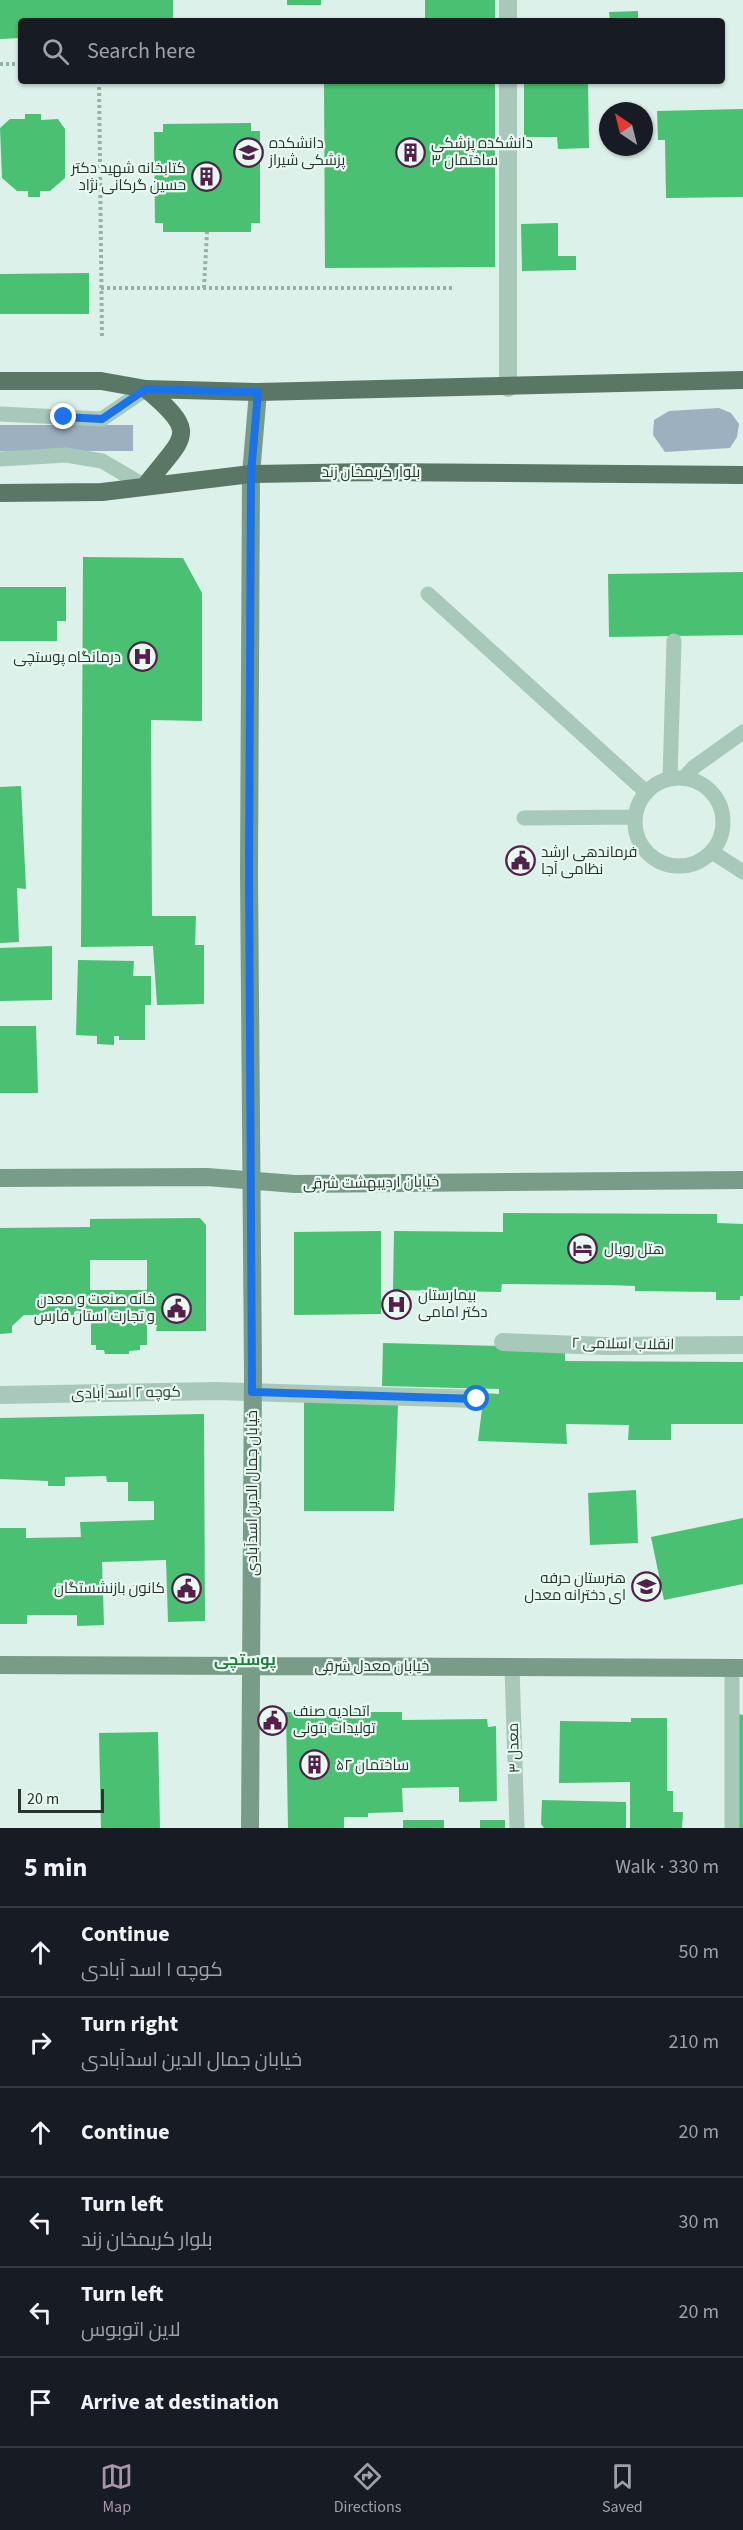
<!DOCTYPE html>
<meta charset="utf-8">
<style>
body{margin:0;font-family:"Source Sans 3",Cairo,sans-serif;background:#242831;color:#f1f3f6}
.compass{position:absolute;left:599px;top:102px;width:54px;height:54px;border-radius:50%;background:#171b24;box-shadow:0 2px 4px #0004;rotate:325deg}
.scale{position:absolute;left:18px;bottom:15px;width:86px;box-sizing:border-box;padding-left:6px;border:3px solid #28352d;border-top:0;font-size:16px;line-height:21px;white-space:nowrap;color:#28352d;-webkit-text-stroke:4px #e8f9f2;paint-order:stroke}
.stop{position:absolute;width:18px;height:18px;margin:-14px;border:4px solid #1a73e8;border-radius:50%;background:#fff}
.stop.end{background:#1a73e8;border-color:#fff;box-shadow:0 2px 6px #0008}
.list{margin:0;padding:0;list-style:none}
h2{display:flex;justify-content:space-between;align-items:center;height:78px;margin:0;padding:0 24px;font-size:26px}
h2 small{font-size:20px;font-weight:400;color:#9ea1a6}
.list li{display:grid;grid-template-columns:39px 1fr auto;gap:18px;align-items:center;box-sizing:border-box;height:90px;padding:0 24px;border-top:2px solid #363941}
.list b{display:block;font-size:22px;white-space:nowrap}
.list p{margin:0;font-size:20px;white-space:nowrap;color:#9ea1a6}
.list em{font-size:20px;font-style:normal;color:#9ea1a6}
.icon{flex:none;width:33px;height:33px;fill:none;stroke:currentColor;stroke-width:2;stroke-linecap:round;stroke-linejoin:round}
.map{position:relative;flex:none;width:743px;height:1828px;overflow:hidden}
.search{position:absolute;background:#171b24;box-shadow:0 2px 4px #0004;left:18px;right:18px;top:18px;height:66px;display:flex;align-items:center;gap:15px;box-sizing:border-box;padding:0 21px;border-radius:6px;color:#9ea1a6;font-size:22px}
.sheet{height:618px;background:#171b24}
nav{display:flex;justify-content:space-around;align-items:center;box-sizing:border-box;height:84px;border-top:2px solid #363941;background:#171b24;font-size:16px;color:#9ea1a6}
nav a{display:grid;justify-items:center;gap:3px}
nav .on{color:#ab94aa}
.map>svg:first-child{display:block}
</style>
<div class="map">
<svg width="743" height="1828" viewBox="0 0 743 1828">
<rect width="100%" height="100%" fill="#dbf1e9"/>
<path fill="#9cb0bf" d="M719 408 731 413 739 424 737 437 730 448 665 452 653 435 654 420 669 411Z
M0 425H133V451H0Z"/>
<path fill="#4ac072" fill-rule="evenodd" d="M0 0H173V21H21V38L0 39Z
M287 0H321V5H287Z
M425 0H495V21H425Z
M638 11V21H610L609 12Z
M324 81H495V267L325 268Z
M524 81H588L589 148 558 149 557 137H524Z
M743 109V197L666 198 665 140H658L657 111Z
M25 114H41V120L58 119 65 129V178L50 191H40V197H28V191H17L2 178 0 128 10 119H25Z
M251 123V131H260V223H251V232H163V223H155L154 132H163V124Z
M558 223V256H576V270L522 271 521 224Z
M89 273V314H0V274Z
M83 557 183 558 202 593V721L151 720 152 916H196L195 945H204V1004L157 1005 153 946 81 947Z
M743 572V635L609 637 608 574Z
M0 587H66V621H57V641H0Z
M21 786 26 889 17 888 19 942 0 943V787Z
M52 946V1000L0 1001V948Z
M78 960 134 961 133 976H151V1005H145V1040H119V1036H114V1045L97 1044V1036L76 1035Z
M0 1026H36L38 1093H0Z
M503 1213 717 1214V1223L743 1224V1296H740V1300H716V1292L635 1291V1286L608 1285 502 1284 501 1292 393 1290 394 1231 503 1232Z
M200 1218 206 1225V1331H156L157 1325H147V1345H140V1350L129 1351V1354H105L104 1350H96V1345H91V1315H24L12 1326V1333L0 1334V1228L90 1227V1219ZM90 1260H147V1290H90Z
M381 1231V1314L294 1315V1232Z
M383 1343 500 1346V1350L565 1351V1361L743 1362V1424H671V1440H628L629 1425 566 1424 567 1444 478 1441 484 1393 499 1394V1389L382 1386Z
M304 1402 398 1405 394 1511H304Z
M204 1414 205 1621 168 1622 166 1560 102 1562 104 1625 77 1626V1615H27V1624H0V1528H26V1538L81 1537 80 1522 154 1520V1501H128V1482H107L106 1476 65 1477V1486H48V1481L0 1479V1418Z
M636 1490 638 1543 590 1545 588 1493Z
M743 1518V1584L664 1600 651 1537Z
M286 1712H402V1720L487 1719 488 1727 496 1726 497 1801 459 1802V1787L402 1788 403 1812 368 1813V1817H344V1828H288Z
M739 1714 743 1715V1828H736Z
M631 1718H667V1791H673V1812H683L682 1828H630V1782L559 1783 560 1721 631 1722Z
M158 1732 160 1828H101L99 1733Z
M542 1800 626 1802V1828H544L541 1824Z
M403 1820H444V1828H403Z
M480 1820H505V1828H480Z"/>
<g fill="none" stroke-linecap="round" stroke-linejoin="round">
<path stroke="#92b4a4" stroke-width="4" stroke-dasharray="3 3" stroke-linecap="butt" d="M0 64H21
M99 81 102 337
M101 288H454
M204 288 207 232"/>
<path stroke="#a8c8ba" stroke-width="15" d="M0 414 102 419 146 389
M0 459 66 455 102 461 145 486
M428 594 646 792
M635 822a44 44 0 1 1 88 0a44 44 0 1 1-88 0Z
M684 778 694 767 743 732
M670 779 674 641
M524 818 634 817
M712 852 743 872
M512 1667 517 1828
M732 1668V1828"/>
<path stroke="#a8c8ba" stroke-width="18" d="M508 21V0
M508 388V81
M503 1342 606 1346 743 1345
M0 1395 216 1391 477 1399"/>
<path stroke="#799c89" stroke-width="18" d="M0 1178 207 1177 295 1184 743 1180
M0 1665 743 1668
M250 1828 253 1372 249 873 251 474 258 392"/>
<path stroke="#5a7766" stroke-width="18" d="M0 381H101L146 389 258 392 743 380
M145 486C183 436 202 435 146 389
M0 493 102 492 251 474 371 472 743 475"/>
</g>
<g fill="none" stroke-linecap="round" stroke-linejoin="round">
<path stroke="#1a73e8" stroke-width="8" d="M64 417 102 419 146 389 258 392 251 474 249 873 252 1392 477 1399"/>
</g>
<defs>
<symbol id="university-ring" viewBox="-11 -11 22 22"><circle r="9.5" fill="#e8f9f2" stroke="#551f4c" stroke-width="1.5"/><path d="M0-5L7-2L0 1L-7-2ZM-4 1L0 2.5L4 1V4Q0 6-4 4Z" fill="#551f4c"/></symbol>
<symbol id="building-ring" viewBox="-11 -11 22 22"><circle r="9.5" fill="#e8f9f2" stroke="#551f4c" stroke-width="1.5"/><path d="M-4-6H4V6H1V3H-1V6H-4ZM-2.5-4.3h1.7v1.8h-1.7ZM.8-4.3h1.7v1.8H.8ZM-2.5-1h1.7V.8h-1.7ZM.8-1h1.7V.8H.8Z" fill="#551f4c"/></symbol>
<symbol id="hospital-ring" viewBox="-11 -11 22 22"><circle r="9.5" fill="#e8f9f2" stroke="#551f4c" stroke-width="1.5"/><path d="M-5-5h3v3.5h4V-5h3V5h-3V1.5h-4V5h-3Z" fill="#551f4c"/></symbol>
<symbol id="civic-ring" viewBox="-11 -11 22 22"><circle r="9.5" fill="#e8f9f2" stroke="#551f4c" stroke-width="1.5"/><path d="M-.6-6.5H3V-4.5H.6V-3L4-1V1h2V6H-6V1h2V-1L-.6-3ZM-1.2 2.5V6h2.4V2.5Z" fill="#551f4c"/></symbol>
<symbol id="hotel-ring" viewBox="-11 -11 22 22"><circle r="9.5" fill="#e8f9f2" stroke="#551f4c" stroke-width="1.5"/><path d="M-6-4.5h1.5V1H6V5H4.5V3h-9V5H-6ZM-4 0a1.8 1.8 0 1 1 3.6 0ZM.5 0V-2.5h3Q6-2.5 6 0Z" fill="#551f4c"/></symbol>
<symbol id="school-ring" viewBox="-11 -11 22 22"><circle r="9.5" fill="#e8f9f2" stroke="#551f4c" stroke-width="1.5"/><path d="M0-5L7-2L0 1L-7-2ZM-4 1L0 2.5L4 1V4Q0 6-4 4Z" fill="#551f4c"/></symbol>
</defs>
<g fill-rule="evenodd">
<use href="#university-ring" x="232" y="136" width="33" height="33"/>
<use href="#building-ring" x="394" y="136" width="33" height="33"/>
<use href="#building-ring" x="190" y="160" width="33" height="33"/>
<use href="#hospital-ring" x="126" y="640" width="33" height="33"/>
<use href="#civic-ring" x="504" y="844" width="33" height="33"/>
<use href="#hotel-ring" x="566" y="1232" width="33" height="33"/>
<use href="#hospital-ring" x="380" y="1288" width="33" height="33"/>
<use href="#civic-ring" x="160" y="1292" width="33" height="33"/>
<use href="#school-ring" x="630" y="1570" width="33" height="33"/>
<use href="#civic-ring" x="170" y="1572" width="33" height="33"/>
<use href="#civic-ring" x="256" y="1704" width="33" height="33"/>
<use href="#building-ring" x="298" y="1748" width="33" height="33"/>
</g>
<g text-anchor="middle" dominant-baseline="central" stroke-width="4.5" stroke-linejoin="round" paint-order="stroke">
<g font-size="15" fill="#28352d" stroke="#e8f9f2" text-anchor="start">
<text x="269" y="143">دانشکده<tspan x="269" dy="17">پزشکی شیراز</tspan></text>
<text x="431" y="143">دانشکده پزشکی<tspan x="431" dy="17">ساختمان ۳</tspan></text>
<text x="186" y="168" text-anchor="end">کتابخانه شهید دکتر<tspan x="186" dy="17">حسین گرکانی نژاد</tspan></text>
<text x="121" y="657" text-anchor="end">درمانگاه پوستچی</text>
<text x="541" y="852">فرماندهی ارشد<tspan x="541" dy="17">نظامی آجا</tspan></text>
<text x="604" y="1249">هتل رویال</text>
<text x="418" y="1295">بیمارستان<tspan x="418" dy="17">دکتر امامی</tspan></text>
<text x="155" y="1299" text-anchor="end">خانه صنعت و معدن<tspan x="155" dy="17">و تجارت استان فارس</tspan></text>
<text x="626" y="1578" text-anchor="end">هنرستان حرفه<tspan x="626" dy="17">ای دخترانه معدل</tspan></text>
<text x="165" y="1588" text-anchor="end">کانون بازنشستگان</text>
<text x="293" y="1711">اتحادیه صنف<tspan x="293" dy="17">تولیدات بتونی</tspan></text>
<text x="336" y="1765">ساختمان ۵۲</text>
</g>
<g font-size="15" fill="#28352d" stroke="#e8f9f2">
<text x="371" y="472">بلوار کریمخان زند</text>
<text transform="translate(371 1183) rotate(-1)">خیابان اردیبهشت شرقی</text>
<text transform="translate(623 1344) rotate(1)">۲ انقلاب اسلامی</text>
<text transform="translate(126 1393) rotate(-1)">کوچه ۲ اسد آبادی</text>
<text transform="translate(252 1493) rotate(-90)">خیابان جمال الدین اسدآبادی</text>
<text x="372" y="1666">خیابان معدل شرقی</text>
<text transform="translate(514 1748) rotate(-92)">۳ معدل</text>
</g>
<g font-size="16" font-weight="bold" fill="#247b40" stroke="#e8f9f2">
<text x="245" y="1660">پوستچی</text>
</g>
</g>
</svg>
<svg class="compass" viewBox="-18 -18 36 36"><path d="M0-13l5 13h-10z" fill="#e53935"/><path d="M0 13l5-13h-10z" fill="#9ea1a6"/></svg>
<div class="scale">20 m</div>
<div class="stop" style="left:477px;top:1399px"></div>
<div class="stop end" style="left:64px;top:417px"></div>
<div class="search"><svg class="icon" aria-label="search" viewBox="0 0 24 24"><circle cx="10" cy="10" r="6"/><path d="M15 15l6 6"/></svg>Search here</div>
</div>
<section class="sheet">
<h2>5 min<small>Walk · 330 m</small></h2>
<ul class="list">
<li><svg class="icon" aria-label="ahead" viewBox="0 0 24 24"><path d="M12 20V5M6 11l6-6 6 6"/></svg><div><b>Continue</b><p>کوچه ۱ اسد آبادی</p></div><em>50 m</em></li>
<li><svg class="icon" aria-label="right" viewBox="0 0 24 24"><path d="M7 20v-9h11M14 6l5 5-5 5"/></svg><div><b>Turn right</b><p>خیابان جمال الدین اسدآبادی</p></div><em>210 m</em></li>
<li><svg class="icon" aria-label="ahead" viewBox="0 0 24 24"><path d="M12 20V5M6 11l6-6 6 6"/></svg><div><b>Continue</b></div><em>20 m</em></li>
<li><svg class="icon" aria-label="left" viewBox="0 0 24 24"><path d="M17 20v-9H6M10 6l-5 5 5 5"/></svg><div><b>Turn left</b><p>بلوار کریمخان زند</p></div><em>30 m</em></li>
<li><svg class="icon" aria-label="left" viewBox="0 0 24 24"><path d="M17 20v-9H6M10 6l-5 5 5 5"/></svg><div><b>Turn left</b><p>لاین اتوبوس</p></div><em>20 m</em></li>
<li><svg class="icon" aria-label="arrive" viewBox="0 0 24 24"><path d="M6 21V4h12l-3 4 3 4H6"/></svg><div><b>Arrive at destination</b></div></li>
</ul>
</section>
<nav>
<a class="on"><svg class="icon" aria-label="map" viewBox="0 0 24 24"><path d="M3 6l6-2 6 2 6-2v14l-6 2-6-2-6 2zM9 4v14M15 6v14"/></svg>Map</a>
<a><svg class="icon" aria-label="directions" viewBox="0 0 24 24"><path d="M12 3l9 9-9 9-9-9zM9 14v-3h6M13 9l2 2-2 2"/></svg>Directions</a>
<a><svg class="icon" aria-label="saved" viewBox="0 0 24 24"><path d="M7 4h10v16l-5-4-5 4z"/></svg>Saved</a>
</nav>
